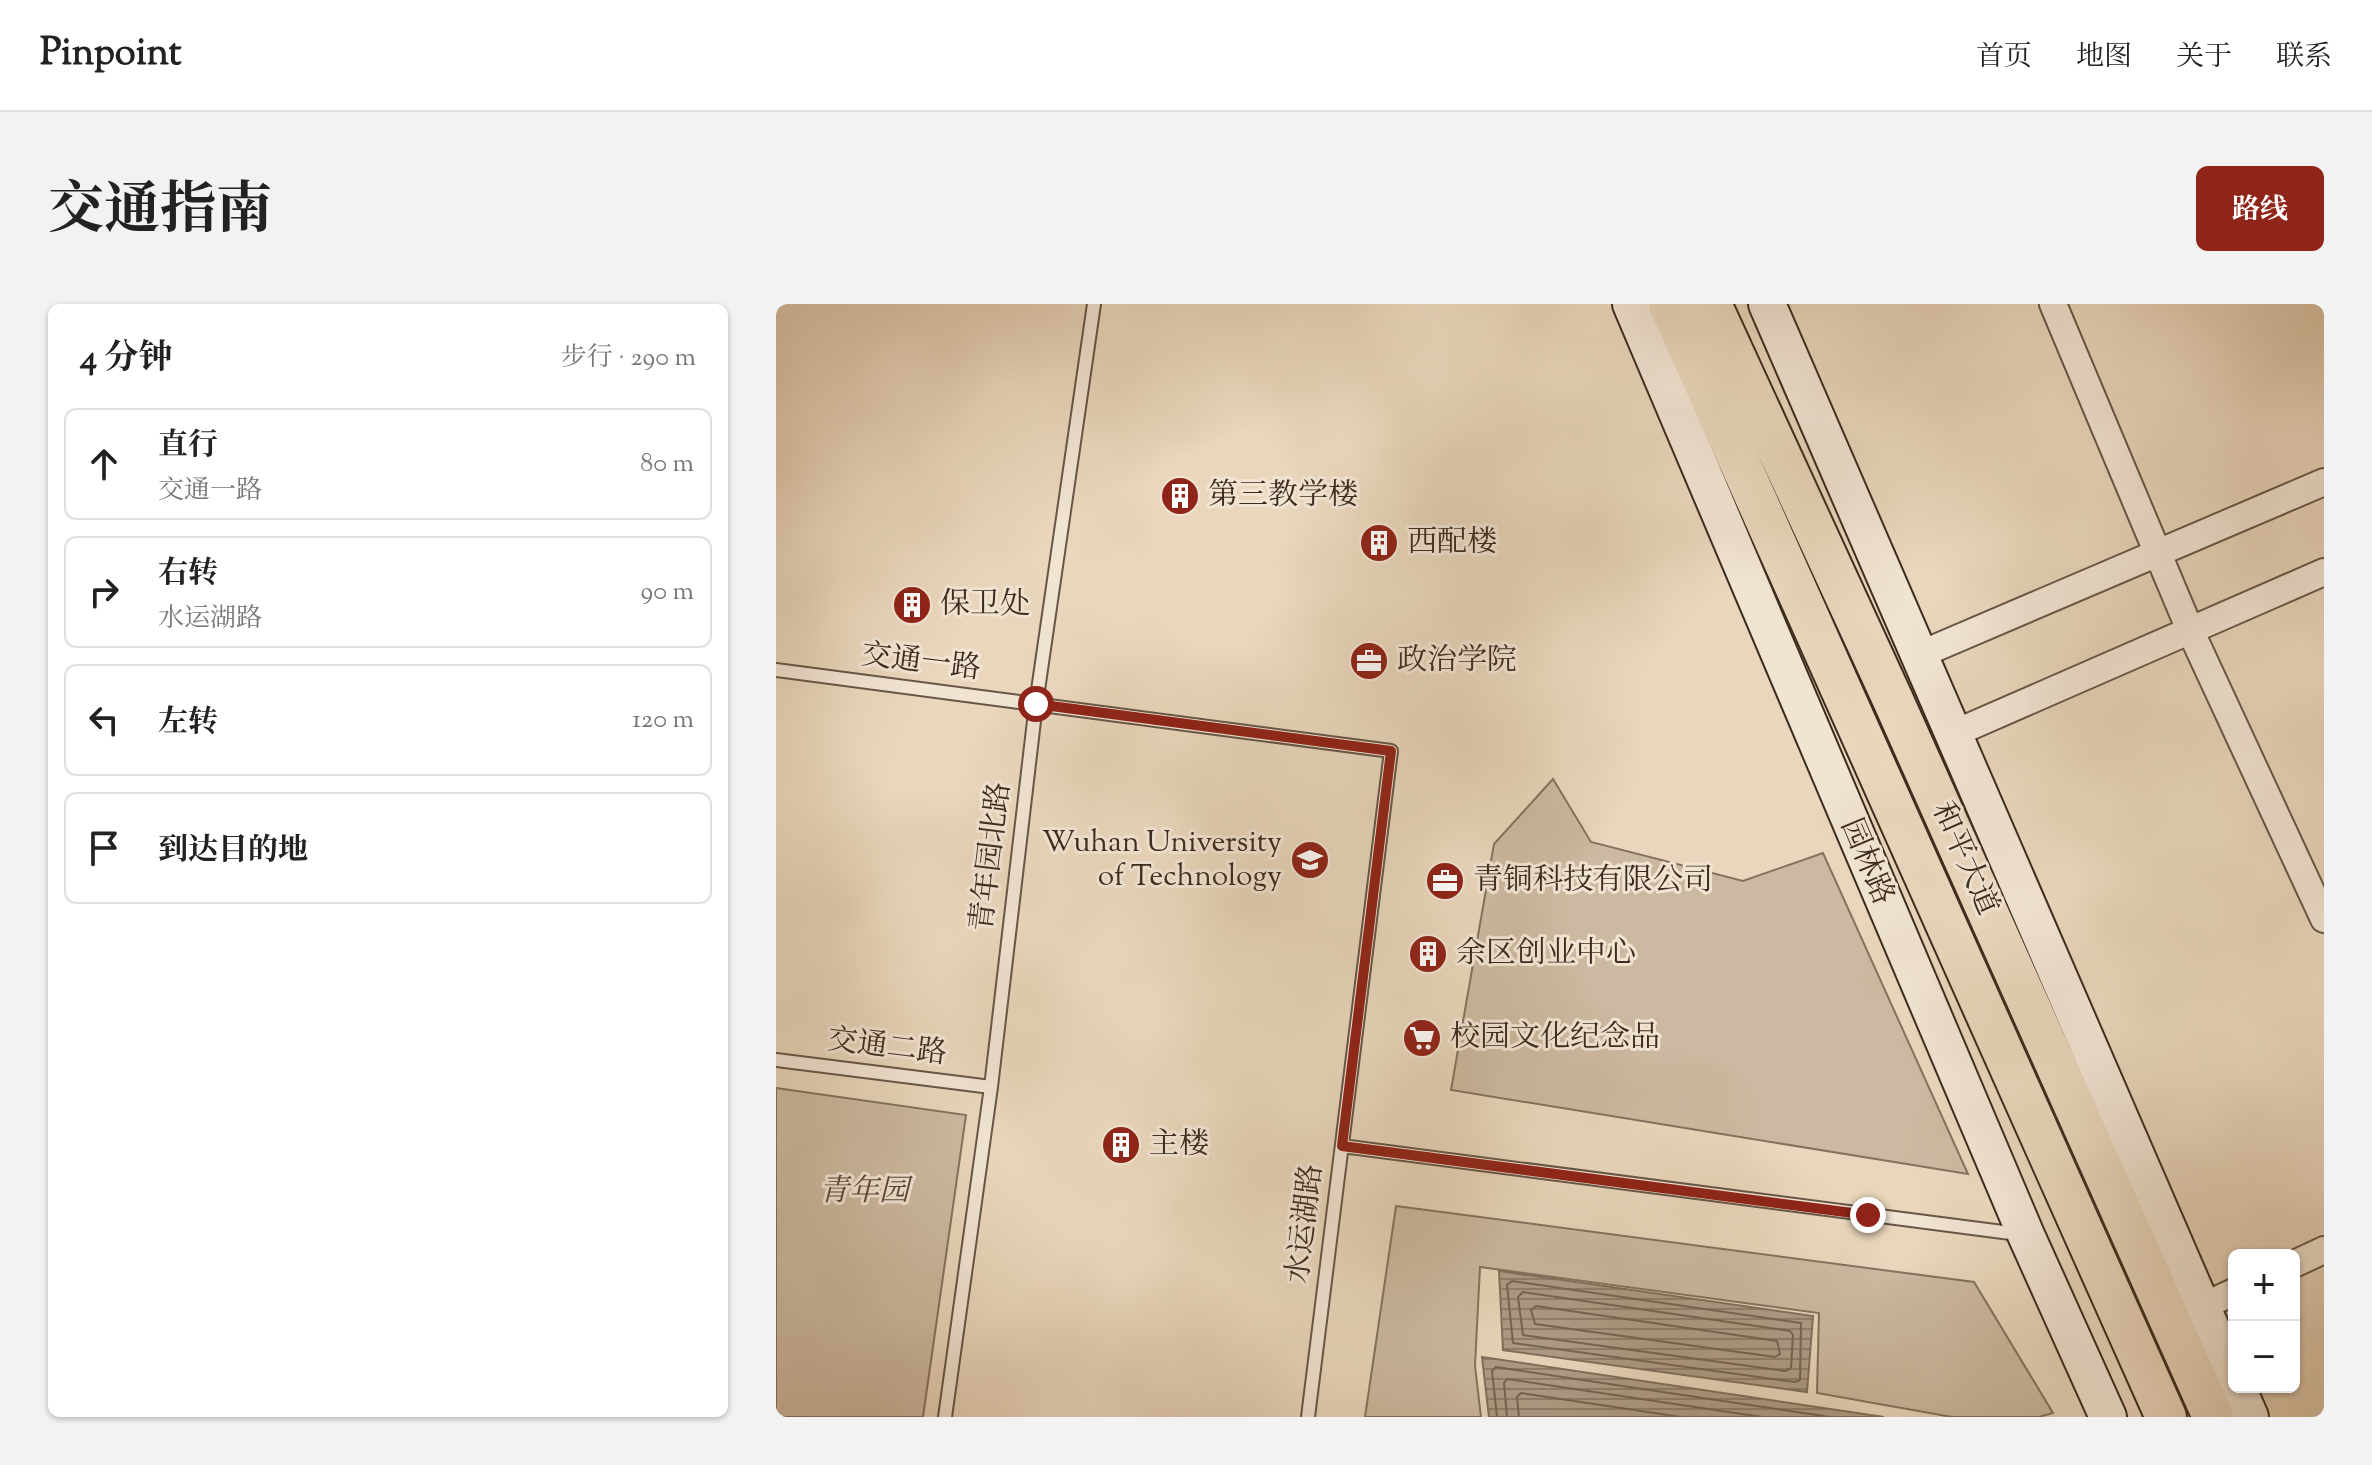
<!DOCTYPE html>
<html lang="zh">
<meta charset="utf-8">
<style>
body{margin:0;font-family:"Sorts Mill Goudy","Noto Serif SC",serif;background:#f2f2f2;color:#222}
.controls{position:absolute;right:24px;bottom:24px;display:grid;overflow:hidden;border-radius:12px;box-shadow:0 2px 6px #0004}
.controls button{width:72px;height:72px;display:grid;place-items:center;padding:0;border:0;border-bottom:2px solid #e0e0e0;background:#fff;color:#222;font:40px sans-serif}
.stop{position:absolute;width:24px;height:24px;margin:-18px;border:6px solid #8f2418;border-radius:50%;background:#fff}
.stop.end{background:#8f2418;border-color:#fff;box-shadow:0 2px 8px #0008}
.list{margin:0;padding:0;list-style:none}
h2{display:flex;justify-content:space-between;align-items:center;height:104px;margin:0;padding:0 32px;font-size:34px}
h2 small{font-size:26px;font-weight:400;color:#767676}
.list li{display:grid;grid-template-columns:52px 1fr auto;gap:24px;align-items:center;box-sizing:border-box;height:112px;margin:0 16px 16px;padding:0 16px;border:2px solid #e0e0e0;border-radius:12px}
.list b{display:block;font-size:30px;white-space:nowrap}
.list p{margin:0;font-size:26px;white-space:nowrap;color:#767676}
.list em{font-size:26px;font-style:normal;color:#767676}
.icon{flex:none;width:44px;height:44px;fill:none;stroke:currentColor;stroke-width:2;stroke-linecap:round;stroke-linejoin:round}
.map{position:relative;flex:none;width:1548px;height:1113px;overflow:hidden;border-radius:12px}
header{display:flex;align-items:center;gap:48px;box-sizing:border-box;height:112px;padding:0 40px;background:#fff;border-bottom:2px solid #e0e0e0}
header strong{font-size:38px}
nav{display:flex;gap:44px;margin-inline-start:auto;font-size:28px}
.intro{display:flex;align-items:center;justify-content:space-between;box-sizing:border-box;height:192px;padding:0 48px}
h1{margin:0;font-size:56px}
.button{padding:20px 36px;border-radius:12px;background:#8f2418;color:#fff;font-size:28px;font-weight:700}
main{display:flex;gap:48px;padding:0 48px}
aside{flex:1;background:#fff;border-radius:12px;box-shadow:0 2px 6px #0004}
.map>svg:first-child{display:block}
</style>
<header>
<strong>Pinpoint</strong>
<nav><a>首页</a><a>地图</a><a>关于</a><a>联系</a></nav>
</header>
<div class="intro"><h1>交通指南</h1><a class="button">路线</a></div>
<main>
<aside>
<h2>4 分钟<small>步行 · 290 m</small></h2>
<ul class="list">
<li><svg class="icon" aria-label="ahead" viewBox="0 0 24 24"><path d="M12 20V5M6 11l6-6 6 6"/></svg><div><b>直行</b><p>交通一路</p></div><em>80 m</em></li>
<li><svg class="icon" aria-label="right" viewBox="0 0 24 24"><path d="M7 20v-9h11M14 6l5 5-5 5"/></svg><div><b>右转</b><p>水运湖路</p></div><em>90 m</em></li>
<li><svg class="icon" aria-label="left" viewBox="0 0 24 24"><path d="M17 20v-9H6M10 6l-5 5 5 5"/></svg><div><b>左转</b></div><em>120 m</em></li>
<li><svg class="icon" aria-label="arrive" viewBox="0 0 24 24"><path d="M6 21V4h12l-3 4 3 4H6"/></svg><div><b>到达目的地</b></div></li>
</ul>
</aside>
<div class="map">
<svg width="1548" height="1113" viewBox="0 0 1548 1113">
<defs>
<pattern id="water-rules" width="6" height="5" patternUnits="userSpaceOnUse" patternTransform="scale(2)"><rect width="6" height="5" fill="#ae9c86"/><path d="M0 2.5h6" fill="none" stroke="#8f7f6d"/></pattern>
</defs>
<rect width="100%" height="100%" fill="#e9d6bc"/>
<filter id="stains"><feTurbulence type="fractalNoise" baseFrequency=".0025" numOctaves="4"/><feColorMatrix values="0 0 0 0 .2 0 0 0 0 .09 0 0 0 0 .02 0 0 0 .5 -.17"/></filter>
<radialGradient id="worn" r=".72"><stop offset=".6" stop-color="#630" stop-opacity="0"/><stop offset="1" stop-color="#630" stop-opacity=".3"/></radialGradient>
<path fill="#ccb9a1" stroke="#847260" stroke-width="2" d="M777 475 815 538 967 577 1047 549 1192 870 675 786 718 540Z
M0 784 190 811 147 1113H0Z
M620 902 1198 978 1277 1109 1263 1113H1176L1041 1089 1043 1009 704 963 699 1062 705 1113H589Z"/>
<path fill="url(#water-rules)" stroke="#806f5c" stroke-width="2" d="M723 967 1037 1012 1031 1088 727 1046Z
M706 1053 1108 1113H713Z"/>
<g fill="none" stroke-linecap="round" stroke-linejoin="round">
<path stroke="#756452" stroke-width="2" d="M736 977 1025 1019 1024 1076 1019 1078 737 1039 731 981Z
M747 988 1014 1027 1017 1031 1015 1064 1010 1067 747 1031 742 993Z
M760 1002 1001 1037 1004 1050 999 1053 759 1020 755 1006Z
M721 1113 716 1067 720 1063 1054 1113
M731 1113 728 1079 731 1075 986 1113
M743 1113 741 1093 745 1089 905 1113"/>
<defs>
<path id="lane" d="M0 366 615 447 532 1113
M0 756 215 783
M566 842 1242 930
M169 1113 215 783 260 400 318 0"/>
<path id="street" d="M1277 0 1414 326 1548 615
M1143 351 1548 178
M1177 430 1548 268
M1518 960 1548 946
M1425 1003 1458 988"/>
<path id="secondary" d="M855 0 1250 931 1332 1113
M991 0 1458 1077
M1461 1083 1474 1113"/>
<path id="primary" d="M893 0 1390 1113
M935 0 1117 396 1437 1113"/>
</defs>
<use href="#lane" stroke="#675646" stroke-width="16"/>
<use href="#street" stroke="#675646" stroke-width="30"/>
<use href="#secondary" stroke="#3c2c1e" stroke-width="40"/>
<use href="#primary" stroke="#3c2c1e" stroke-width="44"/>
<use href="#lane" stroke="#f1e4d3" stroke-width="12"/>
<use href="#street" stroke="#f1e4d3" stroke-width="26"/>
<use href="#secondary" stroke="#f1e4d3" stroke-width="36"/>
<use href="#primary" stroke="#e9d6bc" stroke-width="40"/>
</g>
<g fill="none" stroke-linecap="round" stroke-linejoin="round">
<path stroke="#8f2418" stroke-width="10" d="M260 400 615 447 566 842 1092 911"/>
</g>
<defs>
<symbol id="building-disc" viewBox="-11 -11 22 22"><circle r="9.5" fill="#8f2418" stroke="#f1e4d3"/><path d="M-4-6H4V6H1V3H-1V6H-4ZM-2.5-4.3h1.7v1.8h-1.7ZM.8-4.3h1.7v1.8H.8ZM-2.5-1h1.7V.8h-1.7ZM.8-1h1.7V.8H.8Z" fill="#fff"/></symbol>
<symbol id="office-disc" viewBox="-11 -11 22 22"><circle r="9.5" fill="#8f2418" stroke="#f1e4d3"/><path d="M-6-3h4V-5.5h4V-3h4V5H-6ZM-1-4.5V-3h2v-1.5ZM-6 0V1H6V0Z" fill="#fff"/></symbol>
<symbol id="university-disc" viewBox="-11 -11 22 22"><circle r="9.5" fill="#8f2418" stroke="#f1e4d3"/><path d="M0-5L7-2L0 1L-7-2ZM-4 1L0 2.5L4 1V4Q0 6-4 4Z" fill="#fff"/></symbol>
<symbol id="supermarket-disc" viewBox="-11 -11 22 22"><circle r="9.5" fill="#8f2418" stroke="#f1e4d3"/><path d="M-6-5.5h2.5l.6 2H6L4.5 2H-2.5L-4.4-4H-6ZM-1.5 3.2a1.3 1.3 0 1 0 .1 0ZM3 3.2a1.3 1.3 0 1 0 .1 0Z" fill="#fff"/></symbol>
</defs>
<g fill-rule="evenodd">
<use href="#building-disc" x="382" y="170" width="44" height="44"/>
<use href="#building-disc" x="581" y="217" width="44" height="44"/>
<use href="#building-disc" x="114" y="279" width="44" height="44"/>
<use href="#office-disc" x="571" y="335" width="44" height="44"/>
<use href="#university-disc" x="512" y="534" width="44" height="44"/>
<use href="#office-disc" x="647" y="555" width="44" height="44"/>
<use href="#building-disc" x="630" y="628" width="44" height="44"/>
<use href="#supermarket-disc" x="624" y="712" width="44" height="44"/>
<use href="#building-disc" x="323" y="819" width="44" height="44"/>
</g>
<g text-anchor="middle" dominant-baseline="central" stroke-width="6" stroke-linejoin="round" paint-order="stroke">
<g font-size="30" fill="#3c2c1e" stroke="#f1e4d3" text-anchor="start">
<text x="432" y="192">第三教学楼</text>
<text x="631" y="239">西配楼</text>
<text x="164" y="301">保卫处</text>
<text x="621" y="357">政治学院</text>
<text x="506" y="539" text-anchor="end">Wuhan University<tspan x="506" dy="34">of Technology</tspan></text>
<text x="697" y="577">青铜科技有限公司</text>
<text x="680" y="650">余区创业中心</text>
<text x="674" y="734">校园文化纪念品</text>
<text x="373" y="841">主楼</text>
</g>
<g font-size="30" fill="#3c2c1e" stroke="#f1e4d3">
<text transform="translate(145 359) rotate(7)">交通一路</text>
<text transform="translate(216 553) rotate(-83)">青年园北路</text>
<text transform="translate(1188 555) rotate(66)">和平大道</text>
<text transform="translate(1090 558) rotate(67)">园林路</text>
<text transform="translate(111 744) rotate(7)">交通二路</text>
<text transform="translate(530 920) rotate(-83)">水运湖路</text>
</g>
<g font-size="30" font-style="italic" fill="#594838" stroke="#f1e4d3">
<text x="88" y="888">青年园</text>
</g>
</g>
<rect width="100%" height="100%" filter="url(#stains)"/>
<rect width="100%" height="100%" fill="url(#worn)"/>
</svg>
<div class="controls">
<button>+</button>
<button>−</button>
</div>
<div class="stop" style="left:260px;top:400px"></div>
<div class="stop end" style="left:1092px;top:911px"></div>
</div>
</main>
